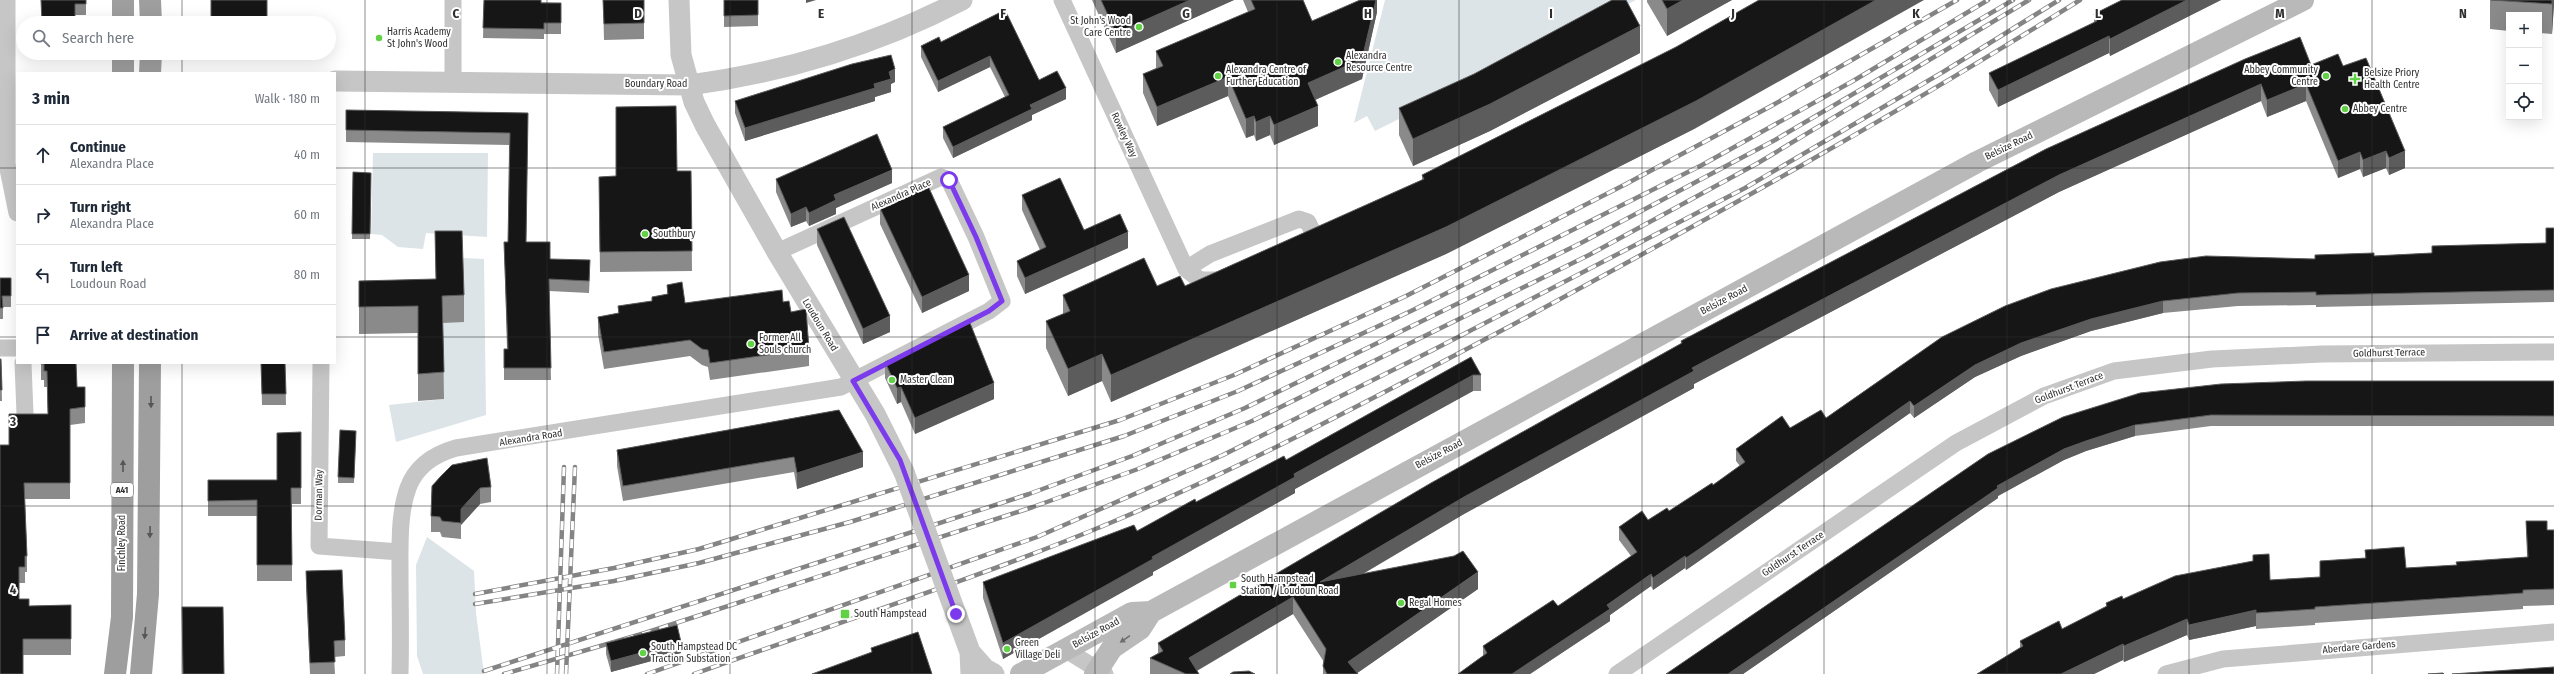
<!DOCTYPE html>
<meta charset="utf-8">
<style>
body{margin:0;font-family:"Fira Sans Condensed",sans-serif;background:#f6f6f7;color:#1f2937}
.controls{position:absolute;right:12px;top:12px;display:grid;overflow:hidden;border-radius:0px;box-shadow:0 4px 16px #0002}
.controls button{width:36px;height:36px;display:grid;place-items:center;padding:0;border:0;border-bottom:1px solid #e0e1e3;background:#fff;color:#1f2937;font:20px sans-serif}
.stop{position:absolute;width:12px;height:12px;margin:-9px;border:3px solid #7c3aed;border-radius:50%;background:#fff}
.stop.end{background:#7c3aed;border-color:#fff;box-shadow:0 1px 4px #0008}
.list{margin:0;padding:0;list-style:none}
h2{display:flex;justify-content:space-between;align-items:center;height:52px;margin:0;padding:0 16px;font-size:17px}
h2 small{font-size:13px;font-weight:400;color:#747a83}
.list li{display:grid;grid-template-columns:26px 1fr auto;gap:12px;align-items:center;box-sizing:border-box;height:60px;padding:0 16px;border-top:1px solid #e0e1e3}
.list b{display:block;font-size:15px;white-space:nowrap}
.list p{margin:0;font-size:13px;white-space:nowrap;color:#747a83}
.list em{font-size:13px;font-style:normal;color:#747a83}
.icon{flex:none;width:22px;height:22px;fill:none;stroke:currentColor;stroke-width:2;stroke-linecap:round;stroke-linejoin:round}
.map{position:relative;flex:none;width:2554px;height:674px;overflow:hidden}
.search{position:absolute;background:#fff;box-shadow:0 4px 16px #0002;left:16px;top:16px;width:320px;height:44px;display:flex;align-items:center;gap:10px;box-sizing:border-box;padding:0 14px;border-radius:22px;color:#747a83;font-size:15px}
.panel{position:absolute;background:#fff;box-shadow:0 4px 16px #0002;left:16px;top:72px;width:320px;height:292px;border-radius:0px}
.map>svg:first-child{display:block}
</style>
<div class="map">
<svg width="2554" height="674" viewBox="0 0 2554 674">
<rect width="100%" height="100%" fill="#fff"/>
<path fill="#dce4e8" d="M1385 0H1636L1375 131 1367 116 1354 123Z
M373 153H488L487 237 426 233 423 249 398 247 382 235 371 234Z
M462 258 484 259 486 415 396 442 389 405 444 399 442 323Z
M427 537 474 571 476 613 484 674H423L417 656 416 565Z"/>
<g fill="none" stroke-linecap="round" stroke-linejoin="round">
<path stroke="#c6c6c6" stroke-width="17" d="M7 0V164L17 213
M1062 0 1186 269 1200 280H1222
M453 83V0
M1186 269 1210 254 1299 219 1308 222 1316 239
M0 348H17
M23 363 25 414
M321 363 319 546 400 552
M1066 650 1105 674
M400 674C401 639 400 604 400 570 400 543 399 513 408 488 416 466 435 454 456 448L841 387 989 311 1002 301 976 237 949 180 941 177 777 252
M1617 674 1956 443 2044 396 2114 371 2212 359 2322 354 2554 352
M2166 674 2223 659 2554 632"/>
<path stroke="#c6c6c6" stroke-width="21" d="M679 0 681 55 694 102 705 125 777 252 875 414 904 472
M335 81 689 85C783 73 878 44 962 0
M956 614 970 652 971 674
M970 652 985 669 994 674"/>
<path stroke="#b9b9b9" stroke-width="22" d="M1021 674 1132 613 1151 612 1977 162 2303 0
M1095 674 1112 648 1140 629 1151 612"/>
<path stroke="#9e9e9e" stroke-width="22" d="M123 0V23
M150 0 151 23
M123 53V73
M150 73 151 53
M115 674 122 617 123 363
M141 674 148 594 150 363"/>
<defs>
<path id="rail" d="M475 594 614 568 699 549 1120 420 1234 375 1406 296 1626 184 1773 105 1957 0
M475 604 614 581 699 563 850 522 1124 436 1238 391 1411 311 1702 165 1853 81 1988 0
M484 671 1029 494 1132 456 1245 408 1581 243 1775 140 2013 0
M504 674 645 633 1033 507 1138 469 1252 421 1589 255 1758 163 2029 0
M557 674 564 467
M566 674 575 467
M647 674 1037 537 1223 455 1433 350 1745 188 1943 72 2059 0
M694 674C833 624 974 580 1110 523 1248 465 1382 394 1514 324 1705 221 1896 115 2080 0"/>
</defs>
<use href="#rail" stroke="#848484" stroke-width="4.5"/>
<use href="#rail" stroke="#fff" stroke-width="3" stroke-dasharray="9" stroke-linecap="butt"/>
<path stroke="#c6c6c6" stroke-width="21" d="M904 472 956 614"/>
</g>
<path fill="#8a8a8a" d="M41 0H86V15H75Z
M484 0 561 3V34H544V39L483 38Z
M603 0H644V39L604 40Z
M724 0H758V26L724 27Z
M1092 0H1234L1116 53Z
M1243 0H1303L1312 21 1377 0V12L1362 79 1315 100 1318 126 1274 145 1270 135 1256 141 1254 135 1246 138 1228 96 1157 126 1143 93V74L1156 68V51L1248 12Z
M1647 0H1732L1667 36 1647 2Z
M2122 0H2221L2110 56 2109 53 1998 107 1989 90V73L2094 23V14Z
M2490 0H2554L2552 34 2539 33V15H2509V31L2490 29Z
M1005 10 1039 80 1066 99 1032 115V120L953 158 943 138V127L1005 97 990 67 938 92 921 57V46L941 42Z
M1640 53 1490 131 1413 166 1399 135V108Z
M2311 65 2343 66 2405 168 2389 175 2386 168 2363 177 2360 169 2338 178 2306 101 2267 117 2261 101 2059 192 1694 384V388L1464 514 1363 574 1478 589 1357 673 1358 674H1323V666L1324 662 1293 614 1197 671 1199 674H1150V658L1158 653V643L1681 344V341L2046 149Z
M895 82 891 84V92L875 97V101L745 141 735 113V101Z
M346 110 528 113 526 242 550 259 590 272 589 293 549 291 551 380H504V349H507L504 242H508L509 145 346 142Z
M1696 128 1446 254 1111 402 1102 381 1068 396 1046 348V321L1063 314V295L1157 286H1185L1422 180V175Z
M677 171H691L692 271 600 272 599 177 616 176Z
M353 172 371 173 370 239H352Z
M776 179 892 183 836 208V214L809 226 806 221 791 227 776 192Z
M1022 195 1084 230 1128 248 1025 294 1017 276V261L1040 250 1022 210Z
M880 208 969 291 922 313 880 224Z
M2554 228V302L2316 307V305L2238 306 2163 313 2091 331 2021 356 1975 377 1914 418 1910 413 1695 564 1686 570 1685 568 1653 590 1651 586 1610 615V621L1530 674H1458L1483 656V646L1558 606 1631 556 1619 540V527L1648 520 1669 511 1713 485 1740 466 1736 461V449L1790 428 1826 418 1942 337 2315 259 2432 253 2546 243Z
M817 229 890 332 863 344 817 245Z
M435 231 464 295V322L443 323 444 399 418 401V333L359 334V281L436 280Z
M0 278H11V307H3V319H0Z
M667 285 685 303 783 302 791 312 809 349V366L710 380 708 367 702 365 690 356 604 369 598 334V317L618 313V306L652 301V297L667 294Z
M1471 357 1481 375V391H1473L1295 489V493L1153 572V575L1003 659 983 598V582L1137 531 1196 502 1286 460Z
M0 359H1L2 401H0Z
M885 362 994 399 915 434 901 402 897 404 885 378Z
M41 363H76L77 387H85V423L70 425V499H25L27 556V572H25V583H19V599L29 606 71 605V655H23L9 445V414H48L47 387H44V380H41Z
M261 363H285L286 405H262Z
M2554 381V426H2211L2135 436 2086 451 2064 460 1998 496V498L1743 674H1666L2063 417Z
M839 410 863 467 797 489 794 472 623 501 617 466V450Z
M301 432V504H292V581H257V516H208V480H277Z
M356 436 354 483H338V477Z
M432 486 491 487V502L480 504 461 525V539L442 537 440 532H431V516Z
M2526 521 2547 530H2554V605L2523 606V609L2315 623V625L2256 629V626L2189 640 2187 635 2124 662 2123 660 2094 674H1977L2020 648V641L2062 629 2106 607V603L2123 599 2253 561V555L2270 580 2320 577V561L2365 558V550L2406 568 2456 565 2527 557Z
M306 571 345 640V656L334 657 335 674H310L306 587Z
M606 643 681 653 611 672 606 654Z"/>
<path fill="#5c5c5c" d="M806 0H816L806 3Z
M1190 0H1234L1116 53V33Z
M1376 0H1377V12L1362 79 1308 103V83Z
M1683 0H1732L1667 36V9Z
M1876 0H1924L1696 128 1446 254 1111 402V375Z
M2187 0H2221L2110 56V39Z
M2552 0H2554V5L2552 34Z
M1640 26V53L1490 131 1413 166V139Z
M2109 36V53L1998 107V90Z
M990 56V67L938 92V81Z
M895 69V82L891 84V92L875 97V101L745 141V128L874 84 889 72Z
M1228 77V96L1157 126V107Z
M2261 84V101L2059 192 1724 368 1694 384V388L1464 514 1320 599V582L1464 497 1692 368 2059 175Z
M2306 84V101L2267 117V100Z
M1066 88V99L1032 115V120L953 158V147L1030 105Z
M1318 106V126L1274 145V125Z
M1254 116V135L1246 138V119Z
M1270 116V135L1256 141V122Z
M2386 151V168L2363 177V160Z
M2405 151V168L2389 175V158Z
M2360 152V169L2338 178V161Z
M892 170V183L836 208V214L809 226V213L834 195Z
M806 207V221L791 227V214Z
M1128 232V248L1025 294V278Z
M969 275V291L922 313V297Z
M2163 301V313L2091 331 2021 356 1975 377 1914 418V406L1975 365 2021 343 2091 319Z
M890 316V332L863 344V329Z
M1102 354V381L1068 396V369Z
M1473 375V391L1295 489V493L1153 572V575L1003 659V643L1294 474Z
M994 383V399L915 434V418Z
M901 387V402L897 404V388Z
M1910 401V413L1686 570V558Z
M2135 425V436L2086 451 2064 460 1998 496V498L1743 674H1728L1997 486 2064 449 2086 441Z
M863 452V467L797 489V473Z
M480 488V504L461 525V509Z
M1685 556V568L1653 590V578Z
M1478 572V589L1356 674 1348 662Z
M1651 574V586L1610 615V621L1530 674H1512L1607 605Z
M1293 597V614L1191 674 1189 658Z
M2256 610V626L2189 640V625Z
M2187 619V635L2124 662V646Z
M681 642V653L611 672V661Z
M2123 644V660L2094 674H2061Z"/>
<path fill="#161616" stroke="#5c5c5c" d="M41 0H86V4H75V23H42Z
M211 0H267V23H211Z
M484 0H541V3H561V23H544V29L483 28Z
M603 0H644V23L604 24Z
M724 0H758V15L724 16Z
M1101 0H1190L1116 33Z
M1251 0H1303L1312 21 1360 0H1376L1362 59 1308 83 1318 106 1274 125 1270 116 1256 122 1254 116 1246 119 1228 77 1157 107 1143 74 1163 66 1156 51 1255 9Z
M1612 0H1626L1640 26 1490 104 1413 139 1399 108 1474 74Z
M1662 0H1683L1667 9Z
M1759 0H1876L1696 101 1446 227 1111 375 1102 354 1068 369 1046 321 1070 311 1063 295 1144 258 1157 286 1180 276 1185 286 1424 179 1422 175 1676 47Z
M2122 0H2187L2110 39 2109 36 1998 90 1989 73 2097 21 2094 14Z
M2491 0H2552V4Z
M1005 10 1039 80 1057 71 1066 88 1030 105 1032 109 953 147 943 127 1009 95 990 56 938 81 921 46 939 37 941 42Z
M2300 37 2311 65 2338 54 2343 66 2366 58 2405 151 2389 158 2386 151 2363 160 2360 152 2338 161 2306 84 2267 100 2261 84 2059 175 1724 351 1692 368 1694 371 1464 497 1320 582 1454 556 1463 551 1478 572 1348 662 1358 674H1327L1323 666 1326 649 1293 597 1189 658 1199 674H1186L1150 658 1163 651 1158 643 1431 483 1682 343 1681 341 2046 149 2245 59Z
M891 55 895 69 889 72 891 79 874 84 875 88 745 128 735 101 852 64Z
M676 106 677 171H691L692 251 600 252 599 177 616 176V107Z
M346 110 528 113 526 242H550V259L590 260 589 281 549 279 551 368H504V349H508L504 242H508L510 133 346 130Z
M877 134 892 170 834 195 836 200 809 213 806 207 791 214 776 179Z
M353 172 371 173 370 234H352Z
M1060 178 1084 230 1120 214 1128 232 1025 278 1017 261 1046 247 1022 195Z
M928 186 969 275 922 297 880 208Z
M844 217 890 316 863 329 817 229Z
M2546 228H2554V290L2316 295V292L2238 293 2163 301 2091 319 2021 343 1975 365 1914 406 1910 401 1695 552 1686 558 1685 556 1653 578 1651 574 1607 605 1610 609 1512 674H1458L1487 653 1483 646 1553 600 1558 606 1637 552 1619 527 1642 511 1648 520 1667 508 1669 511 1712 483 1713 485 1745 462 1736 449 1782 416 1790 428 1821 410 1826 418 1942 337 2005 306 2051 289 2160 262 2206 256 2315 259V255L2374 253V256L2432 253V246L2546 243Z
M435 231H462L464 295 442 296 444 372 418 374V306L359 307V281L436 279Z
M0 278H11V296H2L3 308H0Z
M682 282 685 303 782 290 783 302 789 301 791 312 806 309 809 349 710 363 708 350 702 349 690 340 604 352 598 317 619 313 618 306 652 301V297L668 294 667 285Z
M970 323 994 383 915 418 901 387 897 388 885 362Z
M1471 357 1481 375H1473L1294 474 1295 477 1152 557 1153 559 1003 643 983 582 1134 525 1137 531 1195 499 1196 502 1284 456 1286 460Z
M0 359H1L2 390H0Z
M41 363H76L77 387H85V407L70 409V483H24L27 556H25V567H19V599H29V606L71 605V639H23V674H0V445H9V414H48L47 371H44V364H41Z
M261 363H285L286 394H262Z
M2306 381H2554V416L2211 415 2135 425 2086 441 2064 449 1997 486 1998 488 1728 674H1666L1988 454 2063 417 2140 393 2221 384Z
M839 410 863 452 797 473 794 457 623 486 617 450Z
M340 430 356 431 354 478 338 477Z
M301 432V488H291L292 565H257V500L208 501V480H277V433Z
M487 458 491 487 480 488 461 509V523L442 521 440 517 431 516 432 486 441 476 452 465Z
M2526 521H2547V530H2554V589L2523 590V593L2315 607V609L2256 613V610L2189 625 2187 619 2124 646 2123 644 2061 674H1977L2023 646 2020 641 2059 621 2062 629 2107 606 2106 603 2122 596 2123 599 2175 576 2253 561V555L2269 554 2270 580 2320 577V561L2366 558 2365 550 2404 547 2406 568 2457 565 2456 562 2528 557Z
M342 570 345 640 334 641 335 662 310 663 306 571Z
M182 607H223L224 674H183Z
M677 625 681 642 611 661 606 643Z
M918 632 932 674H812L872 652 871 648Z
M2554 667V674H2452Z
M1249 671 1255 674H1230L1233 672Z
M2443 673 2444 674H2428Z"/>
<defs><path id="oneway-solid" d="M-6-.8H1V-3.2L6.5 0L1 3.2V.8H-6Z"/></defs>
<g fill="#565656">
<use href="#oneway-solid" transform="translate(151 402) rotate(90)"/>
<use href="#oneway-solid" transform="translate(123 466) rotate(-90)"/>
<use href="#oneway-solid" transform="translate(150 532) rotate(91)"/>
<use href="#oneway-solid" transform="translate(145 633) rotate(95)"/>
</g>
<use fill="#6d6d6d" href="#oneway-solid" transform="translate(1125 639) rotate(146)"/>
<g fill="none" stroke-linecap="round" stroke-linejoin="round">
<path stroke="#7c3aed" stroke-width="5" d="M949 180 976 237 1002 301 989 311 853 381 900 460 956 614"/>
</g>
<path fill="none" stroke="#2f2f2f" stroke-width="1" stroke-opacity="0.55" d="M182 0V23M365 0V674M547 0V674M730 0V674M912 0V674M1095 0V674M1277 0V674M1459 0V674M1642 0V674M1824 0V674M2007 0V674M2189 0V674M2372 0V674M182 53V73M0 168H17M335 168H2554M0 337H17M335 337H2554M182 363V674M0 506H2554"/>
<g fill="#61d246" stroke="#fff" stroke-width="1.5">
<circle cx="1139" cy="27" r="4"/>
<circle cx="379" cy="38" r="4"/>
<circle cx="1338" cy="62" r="4"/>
<circle cx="1218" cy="76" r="4"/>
<circle cx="2326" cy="76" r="4"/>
<path d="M2353 73h4v4h4v4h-4v4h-4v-4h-4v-4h4z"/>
<circle cx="2345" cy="109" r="4"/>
<circle cx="645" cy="234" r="4"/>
<circle cx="751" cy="344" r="4"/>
<circle cx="892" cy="380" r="4"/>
<rect x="1229" y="581" width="8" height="8" rx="2"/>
<circle cx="1401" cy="603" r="4"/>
<rect x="840" y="609" width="10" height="10" rx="2"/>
<circle cx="1007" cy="649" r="4"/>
<circle cx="643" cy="653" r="4"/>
</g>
<g text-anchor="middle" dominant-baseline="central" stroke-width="4" stroke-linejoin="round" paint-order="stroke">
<rect fill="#fff" stroke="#6d6d6d" stroke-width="1" x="111" y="483" width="22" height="14" rx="3"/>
<g font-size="9" font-weight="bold" fill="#2f2f2f">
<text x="122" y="490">A41</text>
</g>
<g font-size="10" fill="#2f2f2f" stroke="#fff" text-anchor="start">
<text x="1131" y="21" text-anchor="end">St John's Wood<tspan x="1131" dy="12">Care Centre</tspan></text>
<text x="387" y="32">Harris Academy<tspan x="387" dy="12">St John's Wood</tspan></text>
<text x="1346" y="56">Alexandra<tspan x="1346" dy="12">Resource Centre</tspan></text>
<text x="1226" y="70">Alexandra Centre of<tspan x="1226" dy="12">Further Education</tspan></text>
<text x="2318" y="70" text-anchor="end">Abbey Community<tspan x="2318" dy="12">Centre</tspan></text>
<text x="2364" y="73">Belsize Priory<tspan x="2364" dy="12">Health Centre</tspan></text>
<text x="2353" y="109">Abbey Centre</text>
<text x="653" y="234">Southbury</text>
<text x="759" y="338">Former All<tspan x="759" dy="12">Souls church</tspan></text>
<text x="900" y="380">Master Clean</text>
<text x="1241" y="579">South Hampstead<tspan x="1241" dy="12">Station / Loudoun Road</tspan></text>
<text x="1409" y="603">Regal Homes</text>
<text x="854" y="614">South Hampstead</text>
<text x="1015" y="643">Green<tspan x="1015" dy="12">Village Deli</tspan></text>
<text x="651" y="647">South Hampstead DC<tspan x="651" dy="12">Traction Substation</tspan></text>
</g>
<g font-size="10" fill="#2f2f2f" stroke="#fff">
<text x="656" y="84">Boundary Road</text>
<text transform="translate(1124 135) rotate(65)">Rowley Way</text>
<text transform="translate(2009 146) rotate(-26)">Belsize Road</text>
<text transform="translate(901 195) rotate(-24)">Alexandra Place</text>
<text transform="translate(1724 300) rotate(-28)">Belsize Road</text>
<text transform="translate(820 325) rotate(59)">Loudoun Road</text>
<text transform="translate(2389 353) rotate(-1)">Goldhurst Terrace</text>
<text transform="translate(2069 388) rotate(-21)">Goldhurst Terrace</text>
<text transform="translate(531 438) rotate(-9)">Alexandra Road</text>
<text transform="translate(1439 454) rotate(-28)">Belsize Road</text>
<text transform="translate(319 495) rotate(-89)">Dorman Way</text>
<text transform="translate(122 543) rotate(-90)">Finchley Road</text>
<text transform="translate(1793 554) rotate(-34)">Goldhurst Terrace</text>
<text transform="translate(1096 633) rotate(-29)">Belsize Road</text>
<text transform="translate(2359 647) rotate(-5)">Aberdare Gardens</text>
</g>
</g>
<g font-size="13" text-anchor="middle" font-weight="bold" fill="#2f2f2f" stroke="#fff" stroke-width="4" stroke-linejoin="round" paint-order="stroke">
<text x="456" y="18">C</text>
<text x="638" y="18">D</text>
<text x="821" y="18">E</text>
<text x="1003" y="18">F</text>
<text x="1186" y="18">G</text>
<text x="1368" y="18">H</text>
<text x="1551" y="18">I</text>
<text x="1733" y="18">J</text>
<text x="1916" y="18">K</text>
<text x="2098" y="18">L</text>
<text x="2280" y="18">M</text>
<text x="2463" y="18">N</text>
<text x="13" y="426">3</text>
<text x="13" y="594">4</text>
</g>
</svg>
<div class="controls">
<button>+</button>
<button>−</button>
<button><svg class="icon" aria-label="locate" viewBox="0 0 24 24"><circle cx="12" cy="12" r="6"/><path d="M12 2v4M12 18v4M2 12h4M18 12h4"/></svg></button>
</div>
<div class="stop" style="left:949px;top:180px"></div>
<div class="stop end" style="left:956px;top:614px"></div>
<div class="search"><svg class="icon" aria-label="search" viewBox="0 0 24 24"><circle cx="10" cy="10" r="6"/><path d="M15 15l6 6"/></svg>Search here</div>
<section class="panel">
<h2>3 min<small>Walk · 180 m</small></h2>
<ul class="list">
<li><svg class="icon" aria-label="ahead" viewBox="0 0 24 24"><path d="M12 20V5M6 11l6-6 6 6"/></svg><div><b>Continue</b><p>Alexandra Place</p></div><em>40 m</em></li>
<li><svg class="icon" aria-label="right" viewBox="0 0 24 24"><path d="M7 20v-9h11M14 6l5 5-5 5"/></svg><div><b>Turn right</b><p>Alexandra Place</p></div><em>60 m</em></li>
<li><svg class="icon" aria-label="left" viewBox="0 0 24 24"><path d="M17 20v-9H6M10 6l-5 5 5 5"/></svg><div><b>Turn left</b><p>Loudoun Road</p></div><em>80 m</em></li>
<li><svg class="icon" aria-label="arrive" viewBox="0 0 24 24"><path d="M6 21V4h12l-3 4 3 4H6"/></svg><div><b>Arrive at destination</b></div></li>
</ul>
</section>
</div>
